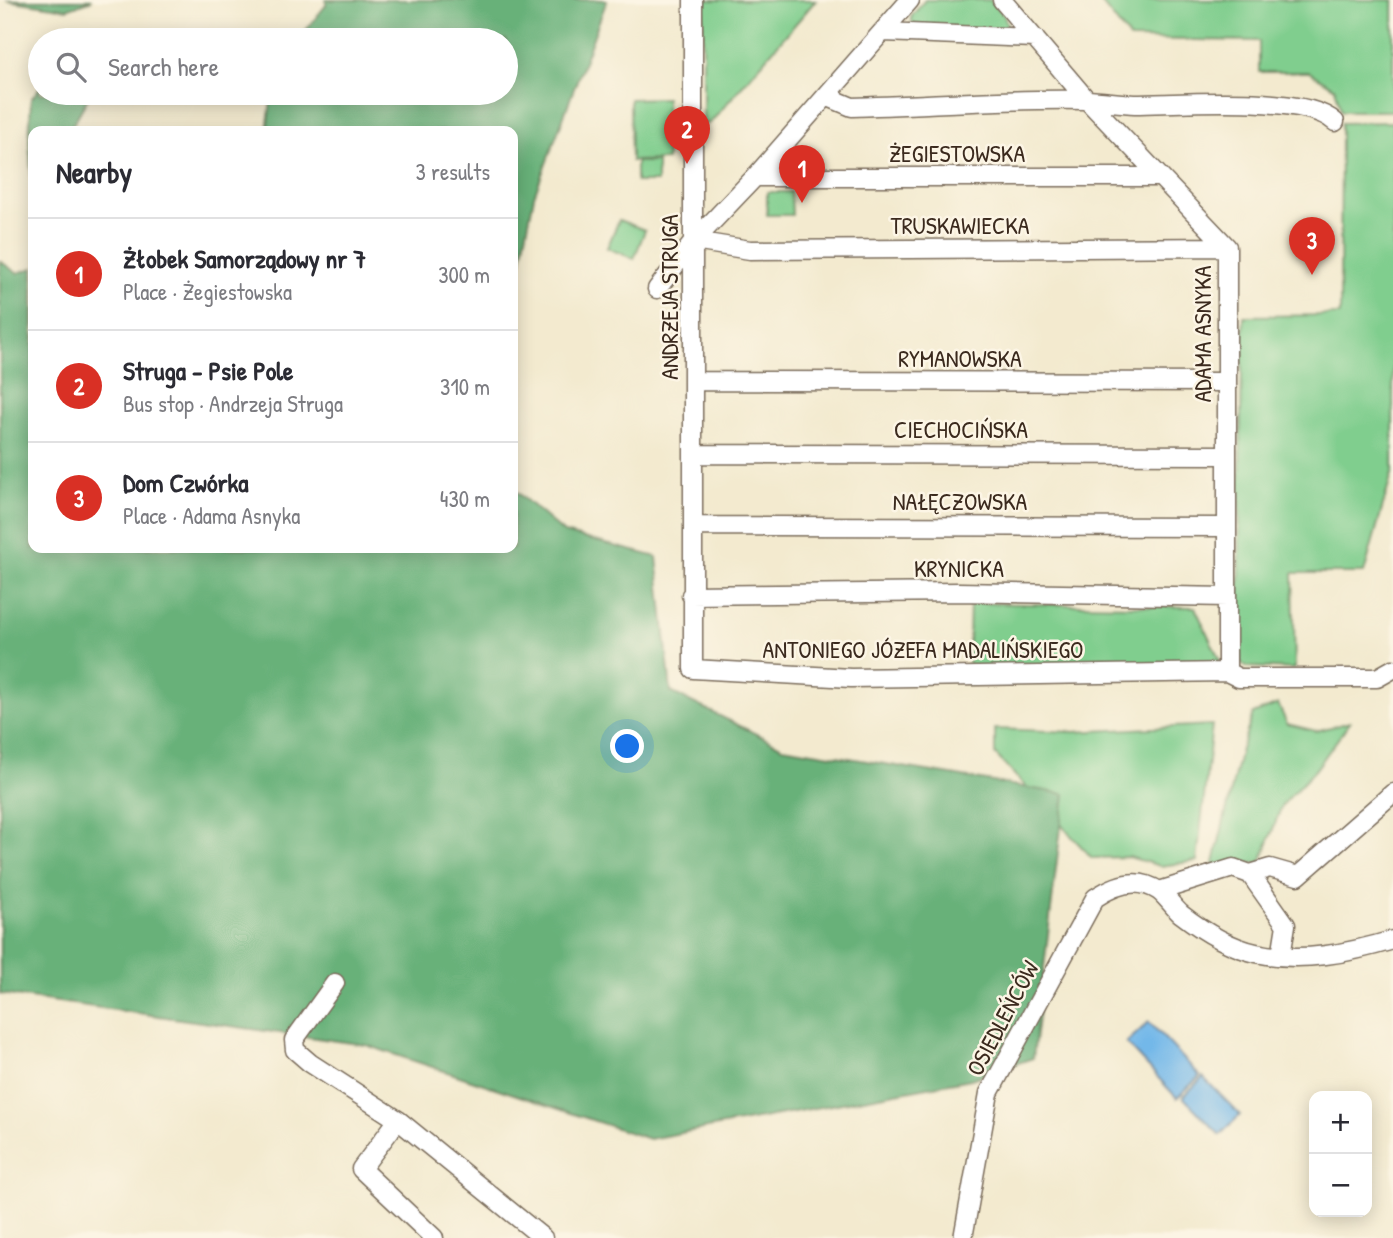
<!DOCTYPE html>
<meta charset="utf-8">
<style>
body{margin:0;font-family:"Patrick Hand",sans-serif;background:#f2f2f3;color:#2b2b33}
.controls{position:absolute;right:21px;bottom:21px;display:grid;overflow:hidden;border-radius:14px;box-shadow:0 4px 18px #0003}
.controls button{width:63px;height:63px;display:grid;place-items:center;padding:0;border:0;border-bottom:2px solid #e1e1e2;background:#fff;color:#2b2b33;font:35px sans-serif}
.you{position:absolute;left:628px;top:747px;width:24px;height:24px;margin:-18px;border:5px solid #fff;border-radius:50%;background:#1a73e8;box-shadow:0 0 0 10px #1a73e833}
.badge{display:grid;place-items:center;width:46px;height:46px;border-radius:50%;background:#d93025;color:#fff;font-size:23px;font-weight:700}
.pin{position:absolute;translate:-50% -58px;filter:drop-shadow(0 2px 4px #0008)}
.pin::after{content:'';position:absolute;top:37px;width:24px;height:21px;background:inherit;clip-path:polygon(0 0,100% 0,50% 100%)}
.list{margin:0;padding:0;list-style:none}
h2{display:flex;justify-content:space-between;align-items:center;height:91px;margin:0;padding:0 28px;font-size:30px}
h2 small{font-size:23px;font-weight:400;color:#7c7c81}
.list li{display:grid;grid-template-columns:46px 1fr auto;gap:21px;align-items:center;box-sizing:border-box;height:112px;padding:0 28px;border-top:2px solid #e1e1e2}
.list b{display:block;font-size:26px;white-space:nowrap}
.list p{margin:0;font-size:23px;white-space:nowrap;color:#7c7c81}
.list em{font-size:23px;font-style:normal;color:#7c7c81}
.icon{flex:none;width:38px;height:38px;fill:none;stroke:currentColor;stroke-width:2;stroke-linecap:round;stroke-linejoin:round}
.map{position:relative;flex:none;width:1393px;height:1238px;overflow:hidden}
.search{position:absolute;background:#fff;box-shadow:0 4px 18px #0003;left:28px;top:28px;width:490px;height:77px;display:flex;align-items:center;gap:18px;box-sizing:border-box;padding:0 24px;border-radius:38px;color:#7c7c81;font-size:26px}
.panel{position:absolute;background:#fff;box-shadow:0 4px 18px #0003;left:28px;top:126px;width:490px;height:427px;border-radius:14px}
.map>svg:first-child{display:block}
</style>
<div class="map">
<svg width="1393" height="1238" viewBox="0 0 1393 1238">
<rect width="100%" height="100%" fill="#fcf5e5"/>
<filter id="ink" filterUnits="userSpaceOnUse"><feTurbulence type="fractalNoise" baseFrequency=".0143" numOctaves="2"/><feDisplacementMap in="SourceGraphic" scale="14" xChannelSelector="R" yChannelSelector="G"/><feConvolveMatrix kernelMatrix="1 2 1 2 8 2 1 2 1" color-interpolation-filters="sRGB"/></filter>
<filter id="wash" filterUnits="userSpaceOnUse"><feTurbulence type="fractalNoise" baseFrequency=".00686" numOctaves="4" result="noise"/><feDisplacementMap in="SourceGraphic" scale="28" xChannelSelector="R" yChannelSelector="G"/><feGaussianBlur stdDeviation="1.57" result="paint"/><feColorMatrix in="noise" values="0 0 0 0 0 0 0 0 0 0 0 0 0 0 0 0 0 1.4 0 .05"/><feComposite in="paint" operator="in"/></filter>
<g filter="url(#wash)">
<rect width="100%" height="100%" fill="#f3eacf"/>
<path fill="#80ce8e" stroke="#5e7c56" stroke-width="2" d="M703 0H816L711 122 703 126Z
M925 0H990L1004 15 1008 28 1006 31 914 29 911 17Z
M1099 0H1393V111H1341L1335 88 1309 72H1259V41L1130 39Z
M666 98 667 160 631 161 630 99Z
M1393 122V470L1364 573H1293L1295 669 1246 667 1240 662C1239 547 1239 432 1244 316L1340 315 1341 123Z
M636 162H657V182H636Z
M767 192H791L792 215H767Z
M619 220 645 230 634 259 607 248Z
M970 603 1195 607 1221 663 968 676Z
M1278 704 1287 724 1316 731 1350 722 1316 769 1282 805 1261 862 1213 867 1241 749 1253 714Z
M1212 725 1197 861 1160 866 1129 857 1092 858 995 754V729L1073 732Z"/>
<path fill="#68b179" stroke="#526e4c" stroke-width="2" d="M6 0H92L67 9Z
M326 0H607L534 196 513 302V131H267L272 93H506V40H298L326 5Z
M40 87V93H91L69 131H33V202L29 141 31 99Z
M0 261 17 273 33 268V548H513V489L564 533 657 557 671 692 783 747 1065 794 1033 1058 971 1079 649 1139 366 1045 0 994Z"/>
<path fill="#73b8e9" stroke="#577184" stroke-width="2" d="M1149 1022 1200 1076 1177 1098 1126 1043Z
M1203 1077 1240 1115 1220 1135 1183 1097Z"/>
</g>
<g filter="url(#ink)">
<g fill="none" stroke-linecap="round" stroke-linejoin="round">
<defs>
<path id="minor" d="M693 0V669L851 678 1227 672 1239 678H1377L1393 669
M1002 0 1087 100 1227 247V672
M884 32 1035 38
M826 96 852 107C930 105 1009 98 1087 100 1103 101 1119 103 1135 104 1178 104 1305 93 1335 122
M755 177H1158
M694 241 750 250 1227 247
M657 289 694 241 755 177 910 0
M693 381 1227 382
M694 454 1227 455
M693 526 1227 527
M691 595 959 592 1227 597
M1159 891 1233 868 1250 874
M1281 956 1286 925 1250 874 1270 868 1298 876 1393 793
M335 983 294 1040 295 1050 310 1063 398 1120 543 1238
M398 1120 361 1169 434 1238
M963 1238 989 1093 1095 898C1114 885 1137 876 1159 891 1167 897 1173 907 1181 914 1203 931 1229 947 1256 953 1302 963 1349 953 1393 940"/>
</defs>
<use href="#minor" stroke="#7b6d5c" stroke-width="21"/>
<use href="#minor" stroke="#fff" stroke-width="18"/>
</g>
</g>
<g text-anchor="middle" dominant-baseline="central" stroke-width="5" stroke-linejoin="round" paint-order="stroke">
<g font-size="24" fill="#3b2a1e" stroke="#fcf5e5">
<text x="957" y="153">ŻEGIESTOWSKA</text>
<text x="960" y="225">TRUSKAWIECKA</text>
<text transform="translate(669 297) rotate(-90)">ANDRZEJA STRUGA</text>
<text transform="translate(1202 334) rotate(-90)">ADAMA ASNYKA</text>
<text x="960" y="358">RYMANOWSKA</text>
<text x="961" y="429">CIECHOCIŃSKA</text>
<text x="960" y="501">NAŁĘCZOWSKA</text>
<text x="959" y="568">KRYNICKA</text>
<text x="923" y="649">ANTONIEGO JÓZEFA MADALIŃSKIEGO</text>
<text transform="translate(1002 1018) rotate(-62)">OSIEDLEŃCÓW</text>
</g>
</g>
</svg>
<div class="controls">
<button>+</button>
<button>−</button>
</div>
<div class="you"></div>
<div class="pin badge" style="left:802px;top:203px">1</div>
<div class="pin badge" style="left:687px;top:164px">2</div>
<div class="pin badge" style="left:1312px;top:275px">3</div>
<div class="search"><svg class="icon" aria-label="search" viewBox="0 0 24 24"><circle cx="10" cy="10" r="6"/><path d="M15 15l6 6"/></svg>Search here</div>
<section class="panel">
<h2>Nearby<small>3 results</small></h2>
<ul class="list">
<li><span class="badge">1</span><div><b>Żłobek Samorządowy nr 7</b><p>Place · Żegiestowska</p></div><em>300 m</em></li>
<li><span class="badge">2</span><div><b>Struga - Psie Pole</b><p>Bus stop · Andrzeja Struga</p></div><em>310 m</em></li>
<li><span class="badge">3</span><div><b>Dom Czwórka</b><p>Place · Adama Asnyka</p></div><em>430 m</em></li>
</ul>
</section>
</div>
